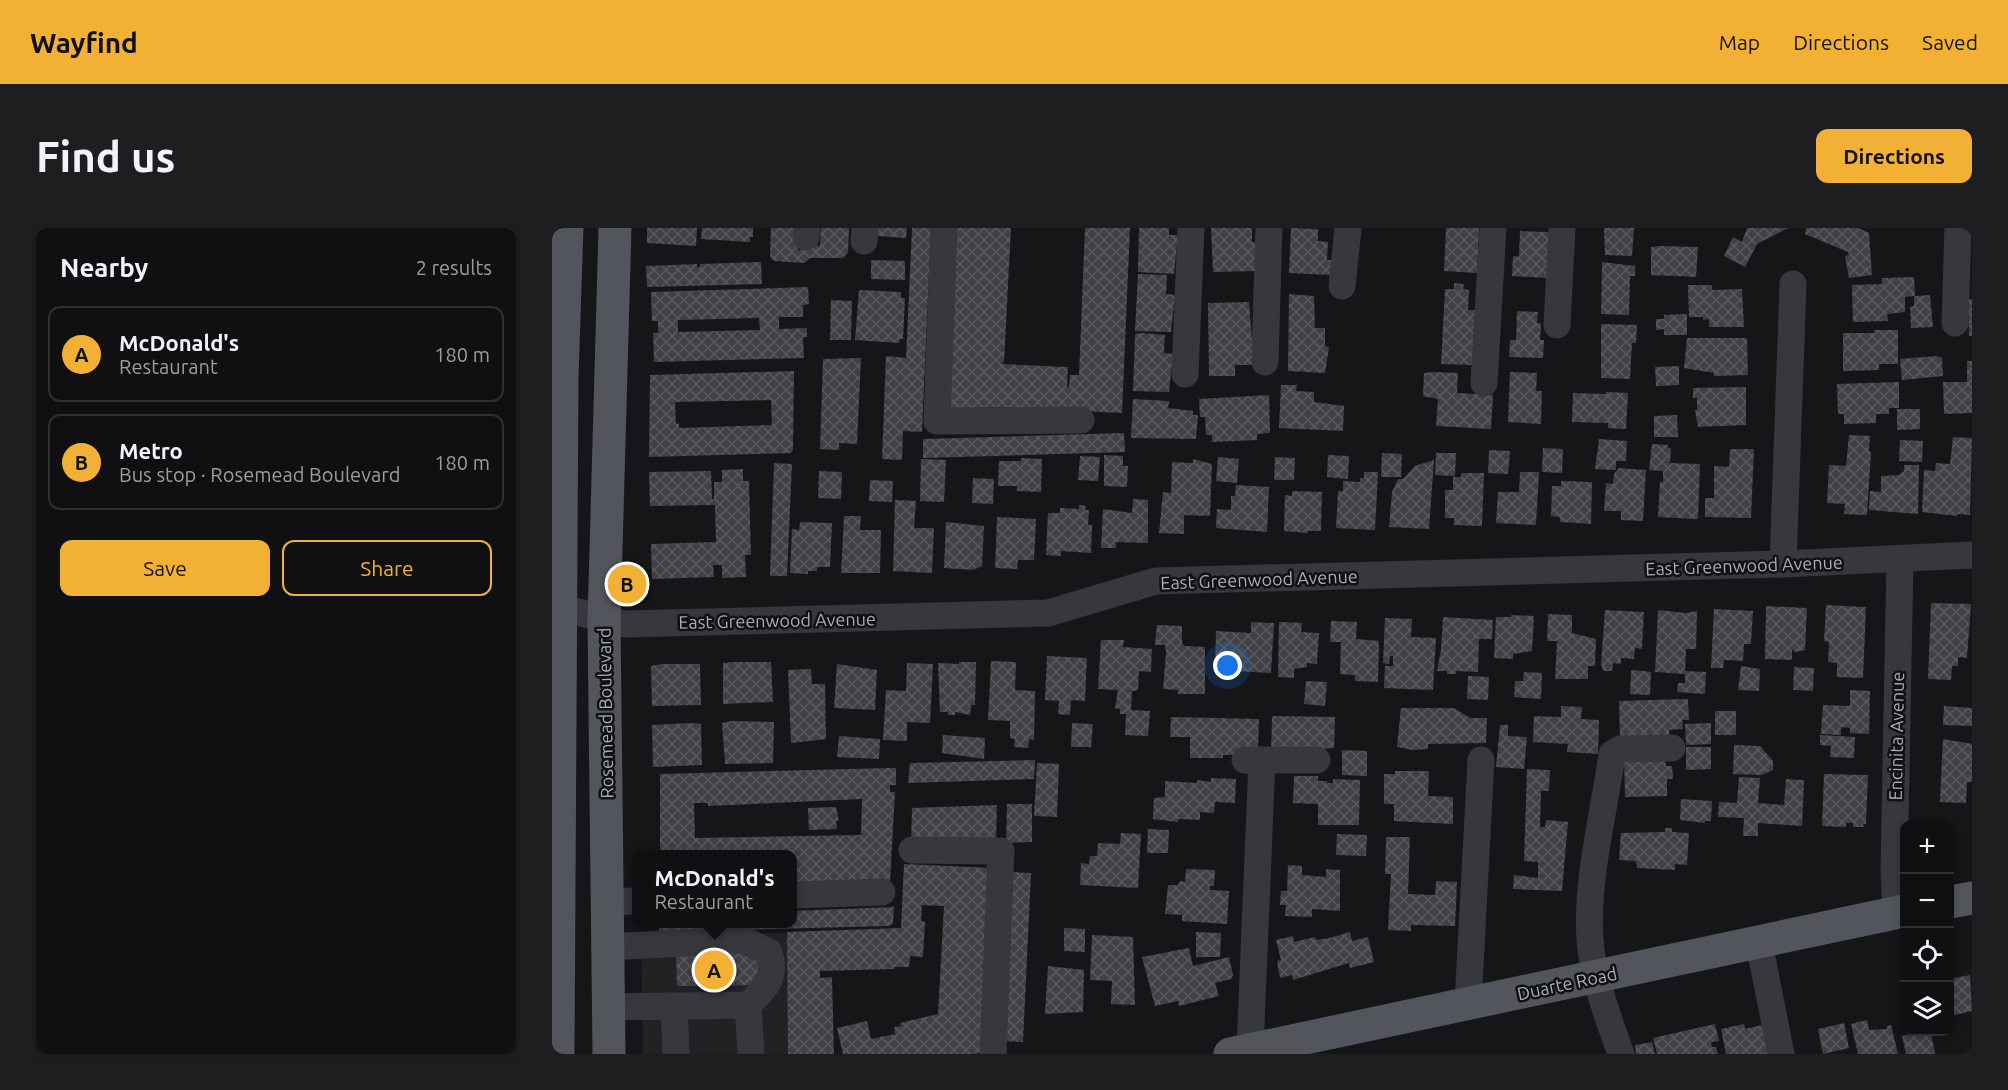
<!DOCTYPE html>
<meta charset="utf-8">
<style>
body{margin:0;font-family:Ubuntu,sans-serif;background:#1e1e20;color:#f1f3f6}
.controls{position:absolute;right:18px;bottom:18px;display:grid;overflow:hidden;border-radius:12px;box-shadow:0 3px 9px #0003}
.controls button{width:54px;height:54px;display:grid;place-items:center;padding:0;border:0;border-bottom:2px solid #303032;background:#101012;color:#f1f3f6;font:30px sans-serif}
.you{position:absolute;left:676px;top:438px;width:21px;height:21px;margin:-15px;border:4px solid #fff;border-radius:50%;background:#1a73e8;box-shadow:0 0 0 9px #1a73e833}
.badge{display:grid;place-items:center;width:39px;height:39px;border-radius:50%;background:#f2b134;color:#111;font-size:20px;font-weight:700}
.pin{position:absolute;translate:-50% -50%;border:3px solid #fff;box-shadow:0 2px 6px #0006}
.popup{position:absolute;left:80px;top:622px;width:165px;height:78px;box-sizing:border-box;display:grid;place-content:center;border-radius:12px;background:#101012;filter:drop-shadow(0 2px 4px #0005);font-size:20px;white-space:nowrap;color:#9c9d9f}
.popup b{font-size:22px;color:#f1f3f6}
.popup::after{content:'';position:absolute;left:50%;top:100%;margin-left:-12px;border:12px solid transparent;border-top-color:#101012}
.list{margin:0;padding:0;list-style:none}
h2{display:flex;justify-content:space-between;align-items:center;height:78px;margin:0;padding:0 24px;font-size:26px}
h2 small{font-size:20px;font-weight:400;color:#9c9d9f}
.list li{display:grid;grid-template-columns:39px 1fr auto;gap:18px;align-items:center;box-sizing:border-box;height:96px;margin:0 12px 12px;padding:0 12px;border:2px solid #303032;border-radius:12px}
.list b{display:block;font-size:22px;white-space:nowrap}
.list p{margin:0;font-size:20px;white-space:nowrap;color:#9c9d9f}
.list em{font-size:20px;font-style:normal;color:#9c9d9f}
.actions{display:flex;gap:12px;padding:18px 24px}
.actions a{flex:1;padding:14px 0;border:2px solid #f2b134;border-radius:12px;text-align:center;font-size:21px;color:#f2b134}
.actions .main{background:#f2b134;color:#111}
.icon{flex:none;width:33px;height:33px;fill:none;stroke:currentColor;stroke-width:2;stroke-linecap:round;stroke-linejoin:round}
.map{position:relative;flex:none;width:1420px;height:826px;overflow:hidden;border-radius:12px}
header{display:flex;align-items:center;gap:36px;box-sizing:border-box;height:84px;padding:0 30px;background:#f2b134;color:#111}
header strong{font-size:28px}
nav{display:flex;gap:33px;margin-inline-start:auto;font-size:21px}
.intro{display:flex;align-items:center;justify-content:space-between;box-sizing:border-box;height:144px;padding:0 36px}
h1{margin:0;font-size:42px}
.button{padding:15px 27px;border-radius:12px;background:#f2b134;color:#111;font-size:21px;font-weight:700}
main{display:flex;gap:36px;padding:0 36px}
aside{flex:1;background:#101012;border-radius:12px;box-shadow:0 3px 9px #0003}
.map>svg:first-child{display:block}
</style>
<header>
<strong>Wayfind</strong>
<nav><a>Map</a><a>Directions</a><a>Saved</a></nav>
</header>
<div class="intro"><h1>Find us</h1><a class="button">Directions</a></div>
<main>
<aside>
<h2>Nearby<small>2 results</small></h2>
<ul class="list">
<li><span class="badge">A</span><div><b>McDonald's</b><p>Restaurant</p></div><em>180 m</em></li>
<li><span class="badge">B</span><div><b>Metro</b><p>Bus stop · Rosemead Boulevard</p></div><em>180 m</em></li>
</ul>
<div class="actions"><a class="main">Save</a><a>Share</a></div>
</aside>
<div class="map">
<svg width="1420" height="826" viewBox="0 0 1420 826">
<defs>
<pattern id="building-cross-hatch" width="8" height="8" patternUnits="userSpaceOnUse" patternTransform="scale(1.5)"><rect width="8" height="8" fill="#404145"/><path d="M0 0l8 8M0 8l8-8" fill="none" stroke="#595a5e"/></pattern>
</defs>
<rect width="100%" height="100%" fill="#161618"/>
<path fill="#222225" d="M240 704 239 826H91L89 713Z"/>
<path fill="url(#building-cross-hatch)" fill-rule="evenodd" d="M95 0H145L144 18 95 15Z
M150 0H201V9H198V14L149 11Z
M219 0H247L246 22H256L260 17 268 18 269 0H297L296 25 291 30H258L252 35 222 33 218 29Z
M326 0H355L354 10 326 8Z
M360 0H379L370 204 351 203 350 232 330 231 334 128 354 130Z
M402 0H459L452 134 449 136 516 139 515 159H517L518 147H527L533 0H578L570 185 447 179 396 181Z
M587 0H617V7H626L622 46 586 44Z
M659 0H700V14H705V43L661 44Z
M739 0 766 1V13L776 14 775 32H780L779 47 737 45Z
M894 0H927L925 45 892 43Z
M1052 0H1082L1080 28 1053 27Z
M1195 0H1236L1205 16 1193 39 1172 28 1181 9 1190 14Z
M1254 0H1306L1317 5 1320 47 1297 50 1293 28 1297 27 1296 24 1253 6Z
M968 3 997 4 995 50 960 48 961 28 967 29Z
M1109 18 1146 19 1144 49 1099 47V19Z
M319 32 353 33V52L319 51Z
M209 34 210 56 95 59 94 38 145 36V40L148 39V36Z
M1050 34 1083 38V48H1078L1077 87 1049 86Z
M586 46 615 47 614 66 623 67 619 104 583 103Z
M1362 49 1363 68 1378 67 1381 99 1359 100 1358 79 1362 78V68L1353 69V84L1335 86 1336 93 1301 94 1300 57 1330 56V50Z
M902 55 912 56 911 61 917 62 916 82H923L920 137 889 136 893 61H902Z
M1136 57H1160V62L1190 61 1192 99H1157V91L1151 92V89H1137Z
M256 59 257 76 251 77V89H227V101L255 100V109H251L252 130 102 134 101 105H106V93H100L99 64ZM207 90 208 102 126 104V92Z
M307 62 349 64V70H353L351 111H348L347 115 303 112Z
M737 66 762 68 763 100H773V118L777 119 773 145 736 143Z
M1416 71H1420V108H1417Z
M279 72 300 73 299 112H278Z
M697 74 702 137H683V148H657L656 75Z
M965 83 986 84 985 95H989L988 112H992L991 130 957 129 958 112H964Z
M1135 86V107H1112V101L1104 102V91H1112V87Z
M1049 96 1085 97 1084 115H1080L1078 151 1049 150Z
M1322 102H1346V136H1327V142L1291 143V105H1323Z
M590 105 613 107 612 125 621 126 617 164 581 163 583 106Z
M1135 110H1195L1196 147 1162 148V145L1132 140Z
M1385 128 1390 130 1391 148 1350 152 1348 131Z
M309 130 305 216 287 215V222L268 221 271 131Z
M1415 133H1420V185L1392 186 1391 154H1415Z
M1127 138V157L1104 158 1103 139Z
M242 143 241 222 239 225 97 229 98 147ZM219 172 220 197 127 200V195L124 196 123 174Z
M880 144 906 145 905 165 941 167 939 201 884 198 886 171 871 168 872 145Z
M958 144 985 145 984 163H990L989 196 956 194Z
M1347 154V180H1337V186H1324V195L1292 196V186H1286L1285 156Z
M729 157H745L744 163 762 164V174L792 178 791 203 727 200Z
M1194 159V197L1146 199 1143 182H1145V170H1141V160Z
M1054 164 1076 165 1074 201 1056 200V195L1020 194 1021 165 1054 166Z
M717 167 718 205 705 206V212L660 214V207H654L653 189H648L647 171Z
M581 171 617 173 616 180 641 183V187H646L644 211 579 210Z
M1345 181H1368V201L1345 202Z
M1125 187 1126 209H1102V188Z
M572 205 573 224 371 230V211Z
M1297 207 1318 208 1317 223H1319L1315 287 1292 286 1293 276 1275 275 1277 237 1294 238Z
M1401 209 1420 210 1418 287 1405 286V288L1370 284 1372 242 1383 243 1384 235 1398 236Z
M1047 211 1075 213 1074 233H1064V242L1043 241Z
M1348 212 1371 213 1370 234 1347 233Z
M1100 216 1116 217V220H1119L1118 235 1148 236 1146 291 1106 289 1108 254H1111V243L1097 242Z
M991 220 1011 221 1010 245 990 244Z
M1178 221H1202L1199 290 1153 289V270H1162V238L1177 239Z
M937 222 958 223 956 246 936 245Z
M830 225 850 226 849 249H829Z
M884 225H904L903 248 883 247Z
M552 227 571 228V238H576L575 259 552 258Z
M776 227 797 228 796 251 775 249Z
M528 228 548 229 546 253 526 252Z
M666 229 687 231 685 255 664 253Z
M723 229 743 230 742 252H722Z
M469 230 490 231 489 264 465 263V258H446L447 233H469Z
M369 231 394 232 392 274 368 273Z
M641 231 660 236 658 288 632 287V306L607 305 611 264 619 265 620 234 641 235Z
M882 232 877 301 837 299 840 264 846 251H851L863 238Z
M222 235 240 236 235 348H218Z
M1352 237H1367L1366 286 1317 282 1318 263 1329 264V248L1347 247 1352 243Z
M1067 240 1094 242 1091 293 1069 292V283H1052L1054 255 1061 256 1062 246Z
M191 241V253H197L199 327H193L194 349 170 350V337H161L162 349 100 351 99 316 164 314 163 277 98 278 97 244 159 243 160 271H162V254H170V242Z
M267 243 290 244 289 271 266 270Z
M812 244H826L823 302 784 300 786 263H791V253L808 254V250H812Z
M968 244H987L984 297 944 295 946 264H967Z
M909 245H932L930 298 902 297V290H893V262H901V249H909Z
M421 250 442 251 441 276 420 275Z
M318 252 341 253 340 274 317 273Z
M1009 253 1040 254 1039 296 1008 294V289L999 288 1000 258H1009Z
M684 257 717 259 715 304 664 300 665 281 679 282V268H683Z
M740 263 770 264 769 303H756V305L732 303 733 267 740 268Z
M581 271 596 272V315L564 314V320H549L551 281 580 285Z
M343 272 364 273 362 300H382L380 345 341 343Z
M527 277 534 278 533 282H537L536 297H540L539 325 509 323V328L494 327 496 285H508V280L527 281Z
M292 288H309L308 302H329L328 345H289Z
M445 289 484 291 482 332H466L465 341 443 340Z
M248 294 280 295 278 339H265V343H256V346L238 345 240 301 247 302Z
M394 294 432 298 430 338 421 342 392 340Z
M1379 375 1419 376 1415 430 1406 429V438H1400L1399 452 1376 451Z
M1274 377 1314 379 1311 450 1285 449V435L1276 434 1277 414 1272 413Z
M1214 378 1255 380 1253 422 1243 424 1240 421V432L1213 431Z
M1162 381 1201 383 1199 416H1192L1191 433 1172 432 1171 440H1159Z
M1053 382 1092 384 1090 421 1083 420 1082 431 1069 430V436L1061 435 1060 443H1051L1049 435Z
M1106 382 1134 385 1145 383 1144 421H1134L1133 443 1154 444 1153 466 1125 464 1126 455H1133V446L1103 444Z
M996 386 1020 387V405L1044 411 1043 438H1036V451H1003L1005 413H995Z
M959 387 982 388 980 423 961 426V431L942 430 944 389H959Z
M891 389 941 392 940 411H927L926 444 904 443V446H895V443H885L889 421Z
M833 390 860 391 859 409 884 410 881 462 832 460 833 438H841V428H838L837 436 831 435Z
M779 393 805 394 804 411 827 413 826 454 803 453V447L788 446 789 414H778Z
M699 394 722 395 719 445 663 442 664 403 699 405Z
M727 394 750 395 749 404 767 405 765 436 755 435V439L742 441V450L726 449Z
M605 397 630 398V415L632 418 653 419V466H626V462L611 461 614 424 613 417H603Z
M549 412H572L571 419 600 421 599 444 587 443 586 462 577 464H580L579 482 598 483 596 508 573 507 574 486H568V481L563 480 566 462 546 461Z
M495 428 535 430 533 473 519 472 518 487 506 486 507 473 493 472Z
M439 433 464 434 463 462 483 463 482 512 477 511 476 520 462 519 463 511 458 510V493L436 492Z
M182 434H219L221 474 171 476V435Z
M407 434H424L423 477H419L418 487 403 484V487H396V484H388L386 435 407 436Z
M355 435 381 436 378 495 355 494V513L331 512 334 462 354 463Z
M110 436H148L149 477 100 478 99 438Z
M285 436 325 442 323 482 282 480Z
M1189 438 1208 441 1207 463 1186 462Z
M1242 439 1262 440 1261 463 1241 462Z
M259 441 260 456H273L274 511 239 515 236 442Z
M1081 442 1099 444 1098 467 1078 466 1079 443Z
M972 444 990 445 989 471 962 469 963 453H971Z
M916 448 937 449 936 472 915 471Z
M754 453 775 454 773 478 752 476Z
M1298 462 1318 463 1317 506 1298 505V500L1289 499V507L1269 506 1271 477 1298 478Z
M1136 471 1137 492H1130L1131 501 1117 502 1118 510 1068 511 1067 473Z
M1009 478 1030 479 1029 491 1047 492 1046 526 1015 524 1016 516 981 514 982 488 1009 489Z
M1392 478 1420 480V498L1391 497Z
M849 480H902L918 490H935L934 515 876 516V521L860 522 845 519Z
M1163 483H1184V507H1163Z
M720 488 783 489 782 520 719 524Z
M619 489 707 491 706 521 693 527H671V530H638V509H618Z
M179 493 222 494 221 535 173 536 170 495Z
M141 495 149 496 150 537 101 539 100 497Z
M520 495 541 496 539 519H519Z
M1159 495V516L1134 517 1133 496Z
M948 497H956V508L975 509 972 541 944 539Z
M391 507 433 510 432 531 390 525Z
M1268 507 1303 509 1302 530 1278 529 1279 518 1268 517Z
M287 508 328 511 327 531 285 529Z
M1391 511 1420 516V554H1415L1414 575 1388 574Z
M1182 517 1208 518 1221 533V542L1210 547 1181 546Z
M1134 519H1159V541L1134 542Z
M790 522 815 523V548L790 547Z
M1113 527 1114 538H1120L1121 551H1115V568L1073 569 1072 529Z
M483 532 482 551 356 555 358 535Z
M485 535 507 536 505 589 482 588Z
M338 540H344V557H338V564H343L338 654 240 658V626H108V546ZM310 571 309 607 143 610 142 575H156V578Z
M975 541 998 542 997 563H989L988 599H993L994 592 1016 594 1010 663 961 661 962 647 986 650V634L972 633Z
M843 543H877L876 568 901 569V596L842 593V576H832V546H843Z
M1272 546 1316 547 1314 596H1311L1312 599H1301V595H1294V599L1270 598Z
M742 548H766V553H775V555H781V551L808 552 807 597H766V576L741 575Z
M1187 549 1208 550 1206 575 1232 577 1234 551 1252 552 1250 598 1206 595V608H1191L1192 590 1166 589 1167 574 1185 575Z
M659 550 684 551 683 575 663 574 662 585 648 584V592L626 591V594L601 591 602 570 613 569V553L645 555V552L659 554Z
M1129 571 1160 573 1159 593H1153V595L1128 592Z
M455 576H480V614L454 615Z
M445 577 444 615 359 618 360 580Z
M284 579 287 593H284L285 601 257 602 256 580Z
M1113 600H1120V604L1137 605 1135 637 1123 636V642L1085 640 1084 633 1067 632 1069 605 1113 604Z
M596 601 617 602 616 625H595Z
M569 605 589 606 586 660 528 657 529 635 537 636 538 628H545L546 615 568 616Z
M785 606 815 607 814 628 784 627Z
M834 609H858L856 666 883 667 884 653 905 654 903 698 859 697V703L836 702 839 646H833Z
M352 636 439 640 432 824 421 826H291L285 800 315 793 319 811 343 806 342 799 349 798 348 795 386 786 392 678 370 677 369 693 373 694 371 729 358 728 357 739H342V741L268 743V750L280 749 282 826H236L235 704 349 700Z
M736 637 750 638V647L774 649V641L788 642V683L760 681V689L733 688 734 677H728L729 663H735Z
M634 641 663 642 662 658H658V662L677 663 675 696 630 693V687L613 686 616 657H626L628 653 633 654Z
M459 644 479 645 471 814 451 813Z
M342 679 341 696 336 698 107 704V696H240V683Z
M512 700 533 701V724L512 723Z
M644 704 669 705 668 729H644Z
M798 704 800 713 816 709 822 734 798 740 797 735 741 752 740 747 728 750 725 733 729 732 724 712 741 708 742 714 763 709 764 712 777 710Z
M540 707 581 709 583 777 559 776 560 753 538 752Z
M183 718 210 736V757L125 758 124 725Z
M637 720 641 738 677 729 681 747 679 751 663 755 667 768 627 778 626 773 603 778 590 729Z
M496 738 532 742 531 784 493 786Z
M1418 747 1420 783 1398 788V751Z
M1315 792 1317 802 1335 801V798L1339 797 1346 826H1306L1299 796Z
M1292 795 1297 820 1271 826 1266 801Z
M1163 796 1167 813 1159 814 1160 819H1164L1166 826H1105L1101 810Z
M1192 796 1193 801 1214 796 1220 826H1174L1169 801Z
M1371 804H1379L1383 826H1354L1350 808Z
M1100 814 1103 826H1084L1083 817Z"/>
<g fill="none" stroke-linecap="round" stroke-linejoin="round">
<path stroke="#37383d" stroke-width="27" d="M392 0 385 193 529 192
M254 9 255 0
M312 13 313 0
M790 58 796 0
M1403 95 1406 0
M1005 97 1010 0
M713 134 717 0
M633 146 639 0
M932 155 941 0
M1231 336 1241 56
M0 380C20 379 50 393 74 396L496 385 604 353 1231 336 1420 327
M693 532H765
M360 622 449 623 441 826
M240 667 330 664
M55 674 84 673
M1344 685 1342 643 1348 331
M1207 715 1229 826
M55 719 192 712 217 724C225 749 213 761 196 777
M916 776 929 532
M122 778 124 826
M56 779 196 777 199 826
M698 821 710 532
M1069 826C1056 789 1041 751 1038 712 1034 650 1052 586 1060 526L1068 521 1120 520"/>
<path stroke="#53555c" stroke-width="33" d="M1398 674 1420 670
M6 826 10 148 15 0
M57 826 52 393 63 0
M678 826 1352 683"/>
</g>
<g text-anchor="middle" dominant-baseline="central" stroke-width="5" stroke-linejoin="round" paint-order="stroke">
<g font-size="18" fill="#a8adb8" stroke="#111113">
<text transform="translate(1192 337) rotate(-2)">East Greenwood Avenue</text>
<text transform="translate(707 351) rotate(-2)">East Greenwood Avenue</text>
<text transform="translate(225 392) rotate(-1)">East Greenwood Avenue</text>
<text transform="translate(53 485) rotate(-91)">Rosemead Boulevard</text>
<text transform="translate(1344 508) rotate(-89)">Encinita Avenue</text>
<text transform="translate(1015 755) rotate(-12)">Duarte Road</text>
</g>
</g>
</svg>
<div class="controls">
<button>+</button>
<button>−</button>
<button><svg class="icon" aria-label="locate" viewBox="0 0 24 24"><circle cx="12" cy="12" r="6"/><path d="M12 2v4M12 18v4M2 12h4M18 12h4"/></svg></button>
<button><svg class="icon" aria-label="layers" viewBox="0 0 24 24"><path d="M12 4l9 5-9 5-9-5zM3 14l9 5 9-5"/></svg></button>
</div>
<div class="you"></div>
<div class="pin badge" style="left:162px;top:742px">A</div>
<div class="popup"><b>McDonald's</b>Restaurant</div>
<div class="pin badge" style="left:75px;top:356px">B</div>
</div>
</main>
